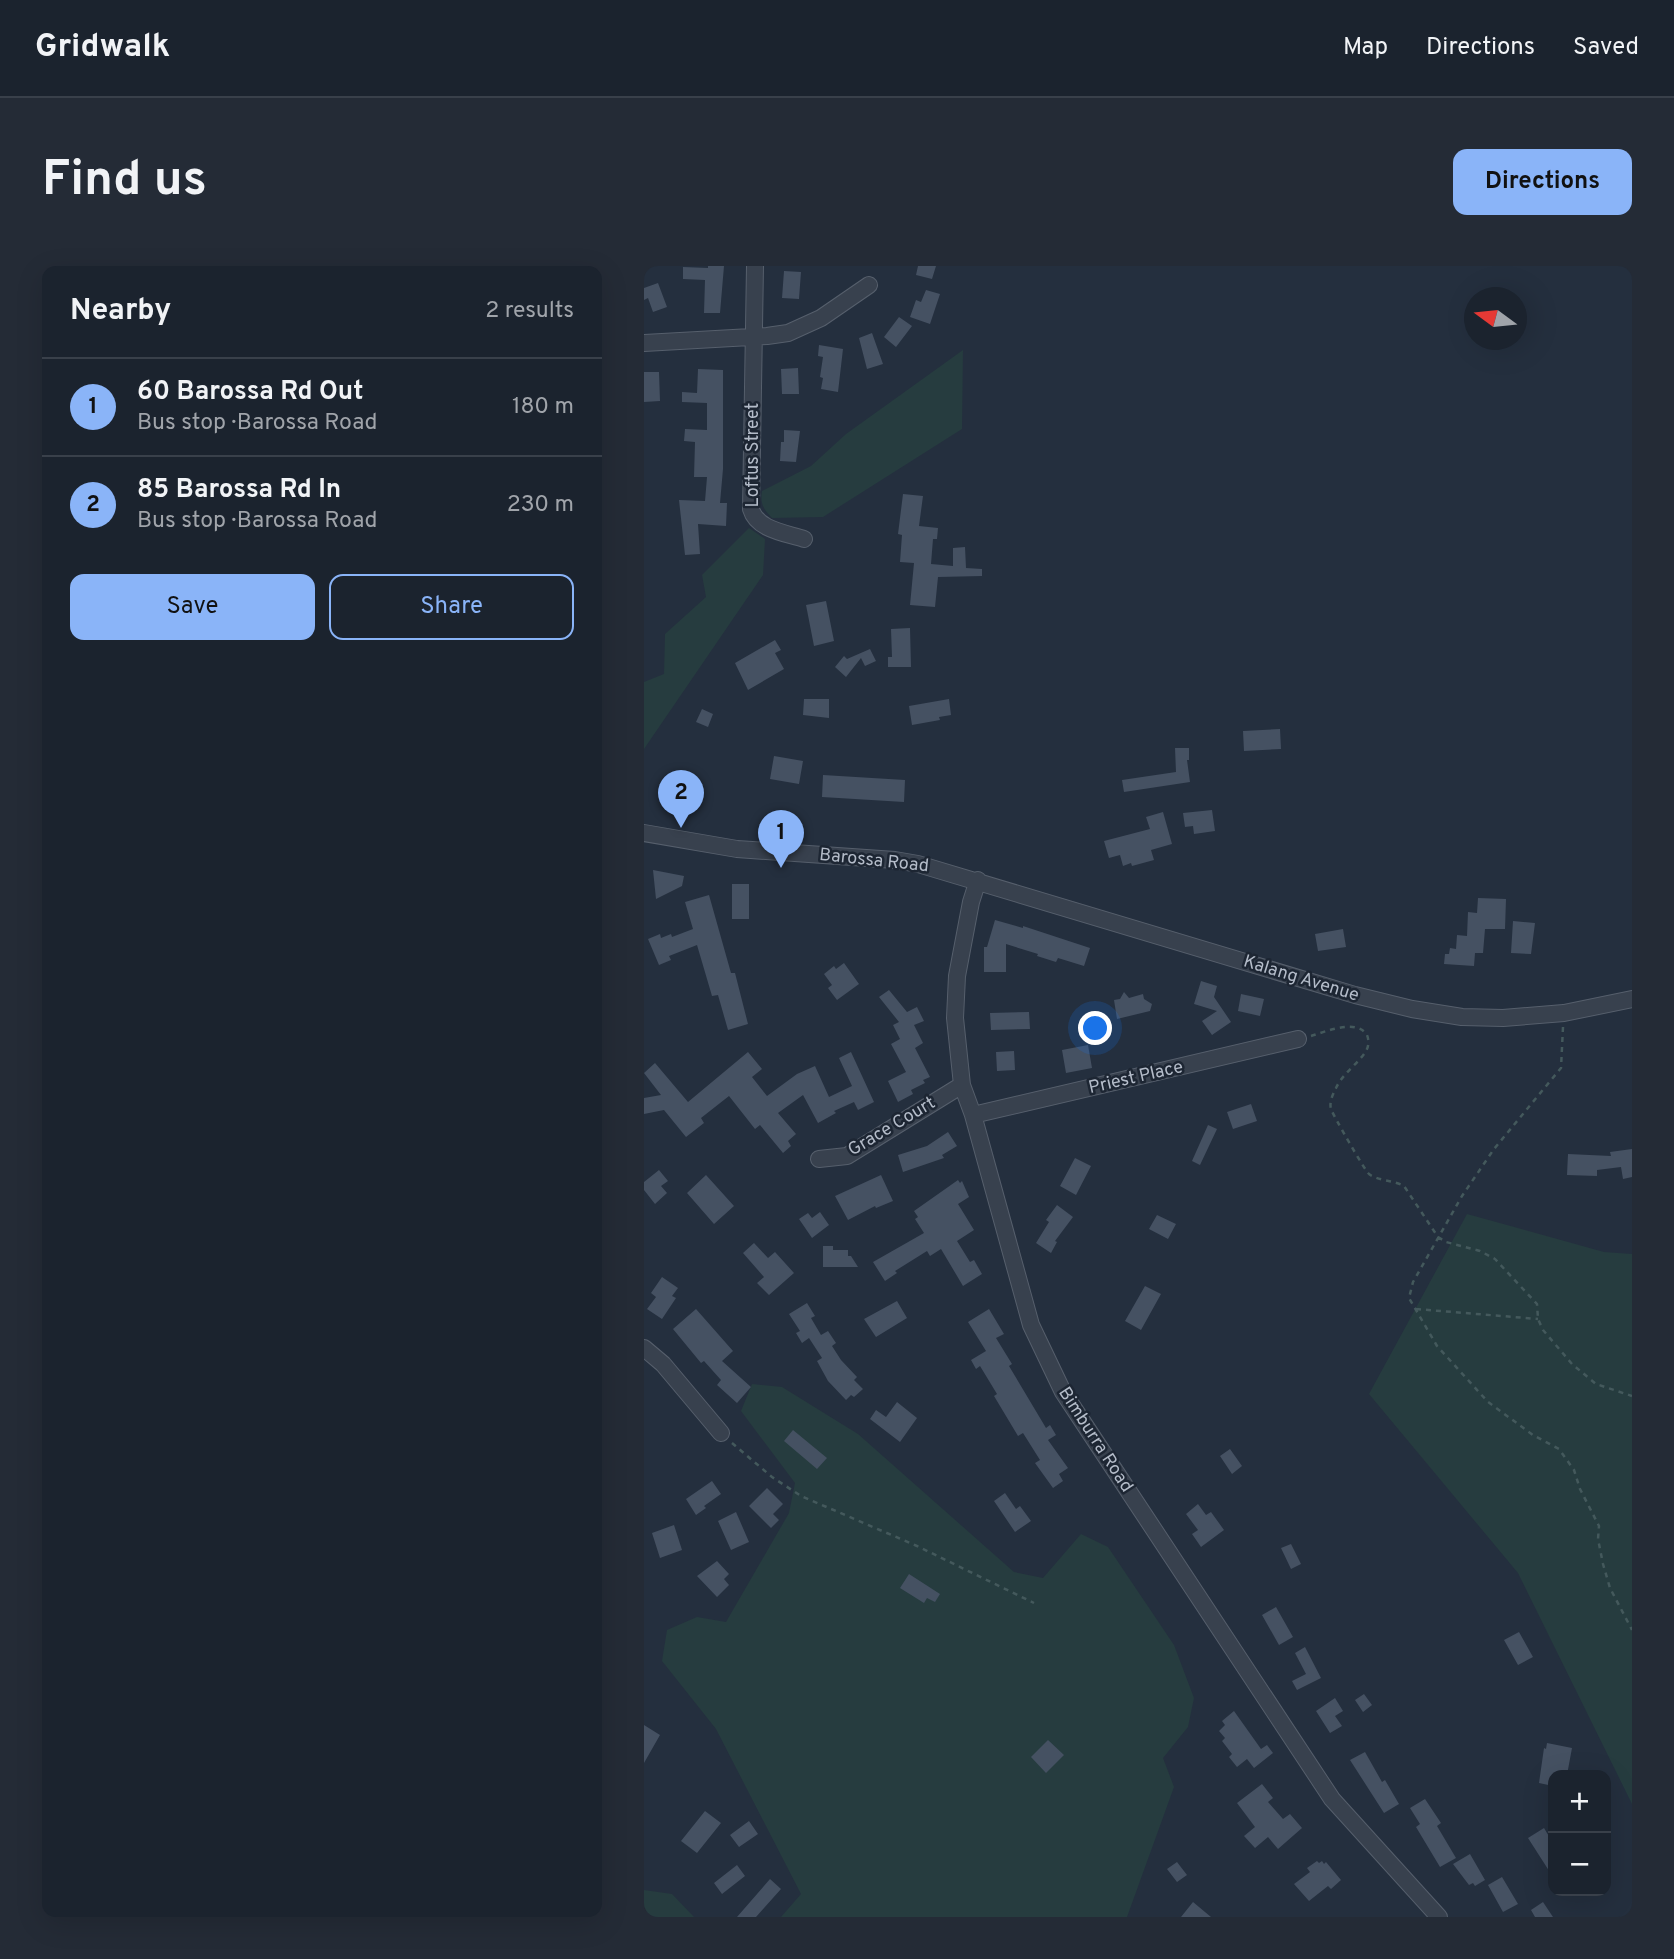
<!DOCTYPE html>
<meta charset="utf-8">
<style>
body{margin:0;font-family:Overpass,sans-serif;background:#242b36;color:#f1f3f6}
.controls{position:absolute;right:21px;bottom:21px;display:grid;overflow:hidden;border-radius:14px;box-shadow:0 7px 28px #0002}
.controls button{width:63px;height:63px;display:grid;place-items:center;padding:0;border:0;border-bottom:2px solid #39404a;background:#1b232e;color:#f1f3f6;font:35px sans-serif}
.compass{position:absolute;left:820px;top:21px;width:63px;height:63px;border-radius:50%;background:#1b232e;box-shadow:0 7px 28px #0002;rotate:285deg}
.you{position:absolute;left:452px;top:763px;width:24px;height:24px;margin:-18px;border:5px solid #fff;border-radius:50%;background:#1a73e8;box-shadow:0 0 0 10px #1a73e833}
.badge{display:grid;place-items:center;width:46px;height:46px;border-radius:50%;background:#8ab4f8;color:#111;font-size:23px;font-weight:700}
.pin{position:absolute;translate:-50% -58px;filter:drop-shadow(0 2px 4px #0008)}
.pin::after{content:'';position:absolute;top:37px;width:24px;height:21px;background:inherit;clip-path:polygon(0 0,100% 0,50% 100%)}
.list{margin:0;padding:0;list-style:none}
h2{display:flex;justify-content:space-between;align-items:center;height:91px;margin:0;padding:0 28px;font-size:30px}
h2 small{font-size:23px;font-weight:400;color:#a0a4aa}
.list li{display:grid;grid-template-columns:46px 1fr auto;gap:21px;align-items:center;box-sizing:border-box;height:98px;padding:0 28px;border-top:2px solid #39404a}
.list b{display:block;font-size:26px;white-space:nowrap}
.list p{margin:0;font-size:23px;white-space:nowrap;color:#a0a4aa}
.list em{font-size:23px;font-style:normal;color:#a0a4aa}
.actions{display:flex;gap:14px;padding:21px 28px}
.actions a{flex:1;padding:16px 0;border:2px solid #8ab4f8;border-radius:14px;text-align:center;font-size:24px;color:#8ab4f8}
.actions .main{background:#8ab4f8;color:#111}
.map{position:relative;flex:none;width:988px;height:1651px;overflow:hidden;border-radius:14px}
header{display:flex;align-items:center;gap:42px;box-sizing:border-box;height:98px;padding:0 35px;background:#1b232e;border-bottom:2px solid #39404a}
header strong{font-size:33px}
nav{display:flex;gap:38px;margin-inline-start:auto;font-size:24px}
.intro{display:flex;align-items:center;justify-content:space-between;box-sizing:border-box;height:168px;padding:0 42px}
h1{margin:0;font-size:49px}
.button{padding:18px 32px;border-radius:14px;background:#8ab4f8;color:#111;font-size:24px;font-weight:700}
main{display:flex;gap:42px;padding:0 42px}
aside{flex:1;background:#1b232e;border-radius:14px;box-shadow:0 7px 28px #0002}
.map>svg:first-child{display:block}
</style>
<header>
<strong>Gridwalk</strong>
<nav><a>Map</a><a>Directions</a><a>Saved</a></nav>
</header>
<div class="intro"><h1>Find us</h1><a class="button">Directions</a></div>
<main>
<aside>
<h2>Nearby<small>2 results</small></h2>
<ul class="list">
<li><span class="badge">1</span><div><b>60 Barossa Rd Out</b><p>Bus stop · Barossa Road</p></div><em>180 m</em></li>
<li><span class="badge">2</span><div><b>85 Barossa Rd In</b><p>Bus stop · Barossa Road</p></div><em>230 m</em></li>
</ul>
<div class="actions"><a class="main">Save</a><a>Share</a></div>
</aside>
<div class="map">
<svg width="988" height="1651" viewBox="0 0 988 1651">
<rect width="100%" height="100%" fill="#242f3e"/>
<path fill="#263c3f" d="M319 84 318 163 179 251 128 252C119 243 116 237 118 225L167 200 202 168Z
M105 262 121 273 119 309 0 483V416L20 408 21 368 62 331 58 309Z
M823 948 960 986 988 988V1538L874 1307 725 1128Z
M108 1118 138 1121 214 1168 370 1306 399 1312 437 1268 464 1281 530 1379 550 1432 544 1461 519 1492 530 1521 483 1651H137L157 1628 72 1463 18 1395 23 1364 53 1351 82 1356 145 1247 151 1217 97 1145Z
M0 1624 28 1628 50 1651H0Z"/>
<path fill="#455162" d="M64 0H80L76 47H60L61 14 39 13V1L64 2Z
M274 0H292L288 13 272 9Z
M140 5 157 6 155 33 138 32Z
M14 17 23 41 9 46 4 32 0 34V22Z
M282 24 296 28 286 58 266 51 272 34 277 36Z
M255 51 268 60 252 81 240 71Z
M228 67 239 98 223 103 215 72Z
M175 79 199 83 194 126 177 123 179 112 176 111 179 91 174 90Z
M154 102 155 128H138L137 103Z
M54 103 79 104V203L76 237H83L82 260 54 258 56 288 41 289 35 234 61 235 63 211H50L51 176 40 175 41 163 63 164V137L38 136V126L53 127Z
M0 106H15L16 135 0 136Z
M140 164 156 165 152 196 136 195 137 176H140Z
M259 228 279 230 275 260 294 262 293 273H289L287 298 309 300V282L321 281 322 302 338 303V310L294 311 291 341 266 339 270 297 256 296 258 269 254 268Z
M182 335 190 375 170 380 162 339Z
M266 362 267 401H244V391H248L247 363Z
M131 374 137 384 131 387 140 403 104 424 91 397Z
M226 383 232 395 221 400 217 392 202 411 191 401 200 390 203 393Z
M160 433H185V452L159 449Z
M305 433 307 449 295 451 296 454 268 459 265 440Z
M58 443 69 448 64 461 52 456Z
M636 463 637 483 600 485 599 465Z
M531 482H545V494H543L546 516 480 526 478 514 532 506Z
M130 490 159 495 155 518 126 513Z
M179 509 261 514 260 536 178 531Z
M568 544 571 565 550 568 549 560 541 561 539 547Z
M519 546 528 578 507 584 510 594 488 600 487 597 479 600 476 589 465 592 460 575 506 563 502 551Z
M9 604 40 610 38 620 12 633Z
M88 618H105V653H88Z
M65 629 87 707H91L104 758 84 764 74 729 68 730 53 679 25 690 27 694 15 699 4 673 16 668 17 672 27 668 28 671 49 663 41 636Z
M834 632 862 633 861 663H841L839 687H831L830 700 800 698 801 688H805L806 682 812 683 813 669 823 670 824 646 833 647Z
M351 654 379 662V660L446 682 440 700 414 692 412 696 393 690 394 688 362 678V706H340V681H343Z
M869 655 891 657 887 688 867 687Z
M699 663 702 681 674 685 671 668Z
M200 697 215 718 193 734 184 722 188 719 180 708 190 700 192 703Z
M557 715 573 720 570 731 587 756 568 769 558 755 573 745 550 738Z
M245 724 263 746 273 741 280 755 270 759 279 777 271 782 286 811 279 814 281 817 267 824 269 828 254 836 244 815 262 806 247 778 256 773 249 759 255 756 235 731Z
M480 726 485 732 499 728 500 733 508 738 506 745 473 753 470 734 476 733Z
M597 728 620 733 616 750 594 745Z
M385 746 386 763 347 764 346 747Z
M444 779 448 802 422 807 418 784Z
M370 785 371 804 353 805 352 786Z
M104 786 118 803 108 811 123 830 153 808 171 800 185 831 208 820 195 792 207 786 230 836 214 844 210 836 190 845 192 847 174 857 159 829 134 847 152 868 144 875 147 880 139 887 116 859 111 863 85 830 57 852 60 857 42 871 20 844 0 848V832L17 829 0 807 11 797 44 836Z
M607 838 613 855 589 863 583 846Z
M564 859 573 863 556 899 548 895Z
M304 866 313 880 298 889 300 892 259 906 254 889 283 880Z
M988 883V911L979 913 977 901 953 904V910L923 909 924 888 967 890 966 886Z
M431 892 447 900 432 929 416 920Z
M15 904 24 915 17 920 23 927 11 938 0 924V916Z
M62 909 90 940 70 958 43 927Z
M237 909 249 935 232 942 231 940 204 954 191 930Z
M314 914 316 917 318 915 325 931 314 938 330 964 313 975 326 996 330 994 338 1008 319 1020 297 983 286 990 283 985 251 1005 253 1007 241 1015 229 996 280 967 271 953 274 951 270 945Z
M413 939 429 951 411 975 413 976 407 987 392 977 405 956 402 954Z
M176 946 185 959 168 972 155 953 164 947 168 952Z
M513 949 532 958 524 973 505 963Z
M110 977 124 992 131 986 150 1007 125 1029 113 1017 120 1011 99 987Z
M179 980H189V984H204V990H207L214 1001H179Z
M18 1011 34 1022 28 1030 32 1032 18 1053 3 1043 12 1031 7 1027Z
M501 1020 517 1028 497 1064 481 1055Z
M253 1035 263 1052 232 1071 220 1053Z
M163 1037 171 1050 167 1052 177 1069 184 1065 192 1077 188 1080 197 1094 213 1111 210 1114 219 1123 210 1131 207 1129 202 1134 184 1115 173 1095 178 1092 165 1072 158 1077 152 1067 156 1065 145 1048Z
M52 1043 89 1085 78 1095 107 1121 93 1137 73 1119 77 1114 60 1095 57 1097 29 1063Z
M345 1043 360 1068 352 1072 368 1098 365 1100 402 1162 406 1159 412 1169 404 1174 424 1202 415 1208 419 1215 409 1222 391 1197 396 1194 379 1167 374 1170 350 1130 353 1128 336 1100 332 1103 327 1094 342 1085 324 1056Z
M253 1136 273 1152 256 1176 226 1153 232 1144 242 1151Z
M149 1164 183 1192 173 1203 140 1175Z
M586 1183 598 1200 588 1208 576 1190Z
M68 1215 77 1228 60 1240 62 1242 52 1249 42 1233Z
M123 1222 139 1238 129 1248 135 1254 127 1262 105 1240Z
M361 1227 372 1243 376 1240 387 1255 371 1266 350 1235Z
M554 1238 562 1249 567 1246 580 1264 557 1281 548 1268 554 1264 542 1248Z
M92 1246 105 1276 87 1284 74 1255Z
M30 1259 38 1284 16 1292 8 1267Z
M647 1278 657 1298 647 1303 637 1282Z
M73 1295 85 1308 80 1313 85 1319 73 1331 53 1310Z
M265 1308 296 1328 291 1336 283 1332 280 1337 256 1322Z
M632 1341 649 1371 635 1379 618 1349Z
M875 1366 889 1391 874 1399 860 1374Z
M661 1381 677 1412 653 1424 648 1415 662 1408 651 1387Z
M720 1428 728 1439 719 1446 711 1434Z
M691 1432 699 1445 691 1450 698 1460 686 1467 672 1445Z
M590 1445 617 1483 623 1479 629 1487 610 1502 603 1493 593 1501 585 1491 588 1488 578 1475 581 1472 575 1465 581 1459 578 1455Z
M0 1459 16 1469 0 1497Z
M404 1474 420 1489 402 1507 387 1491Z
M903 1477 928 1482 923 1509H909V1520L895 1517 900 1482 902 1483Z
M721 1486 738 1516 741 1514 755 1538 740 1547 706 1494Z
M618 1518 629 1532 624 1536 639 1553 646 1548 658 1562 634 1583 624 1571 611 1582 600 1570 611 1561 593 1537Z
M781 1533 797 1557 793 1560 812 1592 796 1601 772 1561 776 1558 766 1542Z
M61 1545 77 1557 53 1587 37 1575Z
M105 1555 114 1568 95 1581 86 1569Z
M900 1562 909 1577V1611L884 1572Z
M826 1588 841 1614 831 1620 829 1617 825 1619 809 1598Z
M673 1595 675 1597 678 1595 680 1598 682 1596 697 1614 687 1623 684 1620 665 1635 650 1618 666 1606 663 1602Z
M533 1596 543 1609 533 1616 523 1603Z
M93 1599 101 1610 78 1628 70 1617Z
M858 1611 874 1638 859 1646 844 1619Z
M126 1613 137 1623 112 1651H93Z
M549 1636 567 1651H537Z
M899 1636 909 1651H891L887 1644Z"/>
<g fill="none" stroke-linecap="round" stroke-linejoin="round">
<defs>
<path id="minor" d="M111 0 107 243C113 264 142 267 160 273
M0 77 123 70 144 67 177 52 225 19
M0 567 93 583 251 594 274 598 711 729 768 743 818 751 859 752 920 747 988 733
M334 614 327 636 313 710 311 752 318 819 329 849 387 1059 419 1126 688 1533 795 1651
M329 849 654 773
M175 893 203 890 318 819
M0 1082 19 1098 77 1167"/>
</defs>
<use href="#minor" stroke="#565f6c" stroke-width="18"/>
<path stroke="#44595c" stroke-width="2.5" stroke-dasharray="5 5" stroke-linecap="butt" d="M919 761 917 802 850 883 818 930 769 1016 765 1032 793 1080 844 1136 889 1169 915 1183 930 1204 936 1223 955 1260 954 1273 959 1298 966 1322 988 1364
M667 770C681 766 712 752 723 769 725 774 725 780 722 785 714 798 699 807 692 822 689 828 685 836 687 843 689 849 721 905 725 908 734 915 749 914 760 920L794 971 802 976 836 985 851 993 893 1038 894 1053 899 1064 928 1098 952 1118 988 1130
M772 1043 894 1053
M88 1177 128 1211 157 1230 273 1280 390 1337"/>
<use href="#minor" stroke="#38414e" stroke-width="16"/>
</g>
<g text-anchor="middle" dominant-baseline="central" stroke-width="5" stroke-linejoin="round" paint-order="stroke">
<g font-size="18" fill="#b4bcc9" stroke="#1d2633">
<text transform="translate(109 189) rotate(-90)">Loftus Street</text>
<text transform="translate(230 595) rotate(6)">Barossa Road</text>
<text transform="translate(657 713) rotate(17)">Kalang Avenue</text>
<text transform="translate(492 812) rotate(-13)">Priest Place</text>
<text transform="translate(248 861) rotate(-31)">Grace Court</text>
<text transform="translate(451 1174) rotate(57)">Bimburra Road</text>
</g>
</g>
</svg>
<div class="controls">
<button>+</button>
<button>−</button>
</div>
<svg class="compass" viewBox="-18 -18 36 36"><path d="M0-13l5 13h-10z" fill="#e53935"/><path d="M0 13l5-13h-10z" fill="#a0a4aa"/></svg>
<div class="you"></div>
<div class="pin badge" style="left:137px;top:602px">1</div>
<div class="pin badge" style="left:37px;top:562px">2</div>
</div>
</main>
